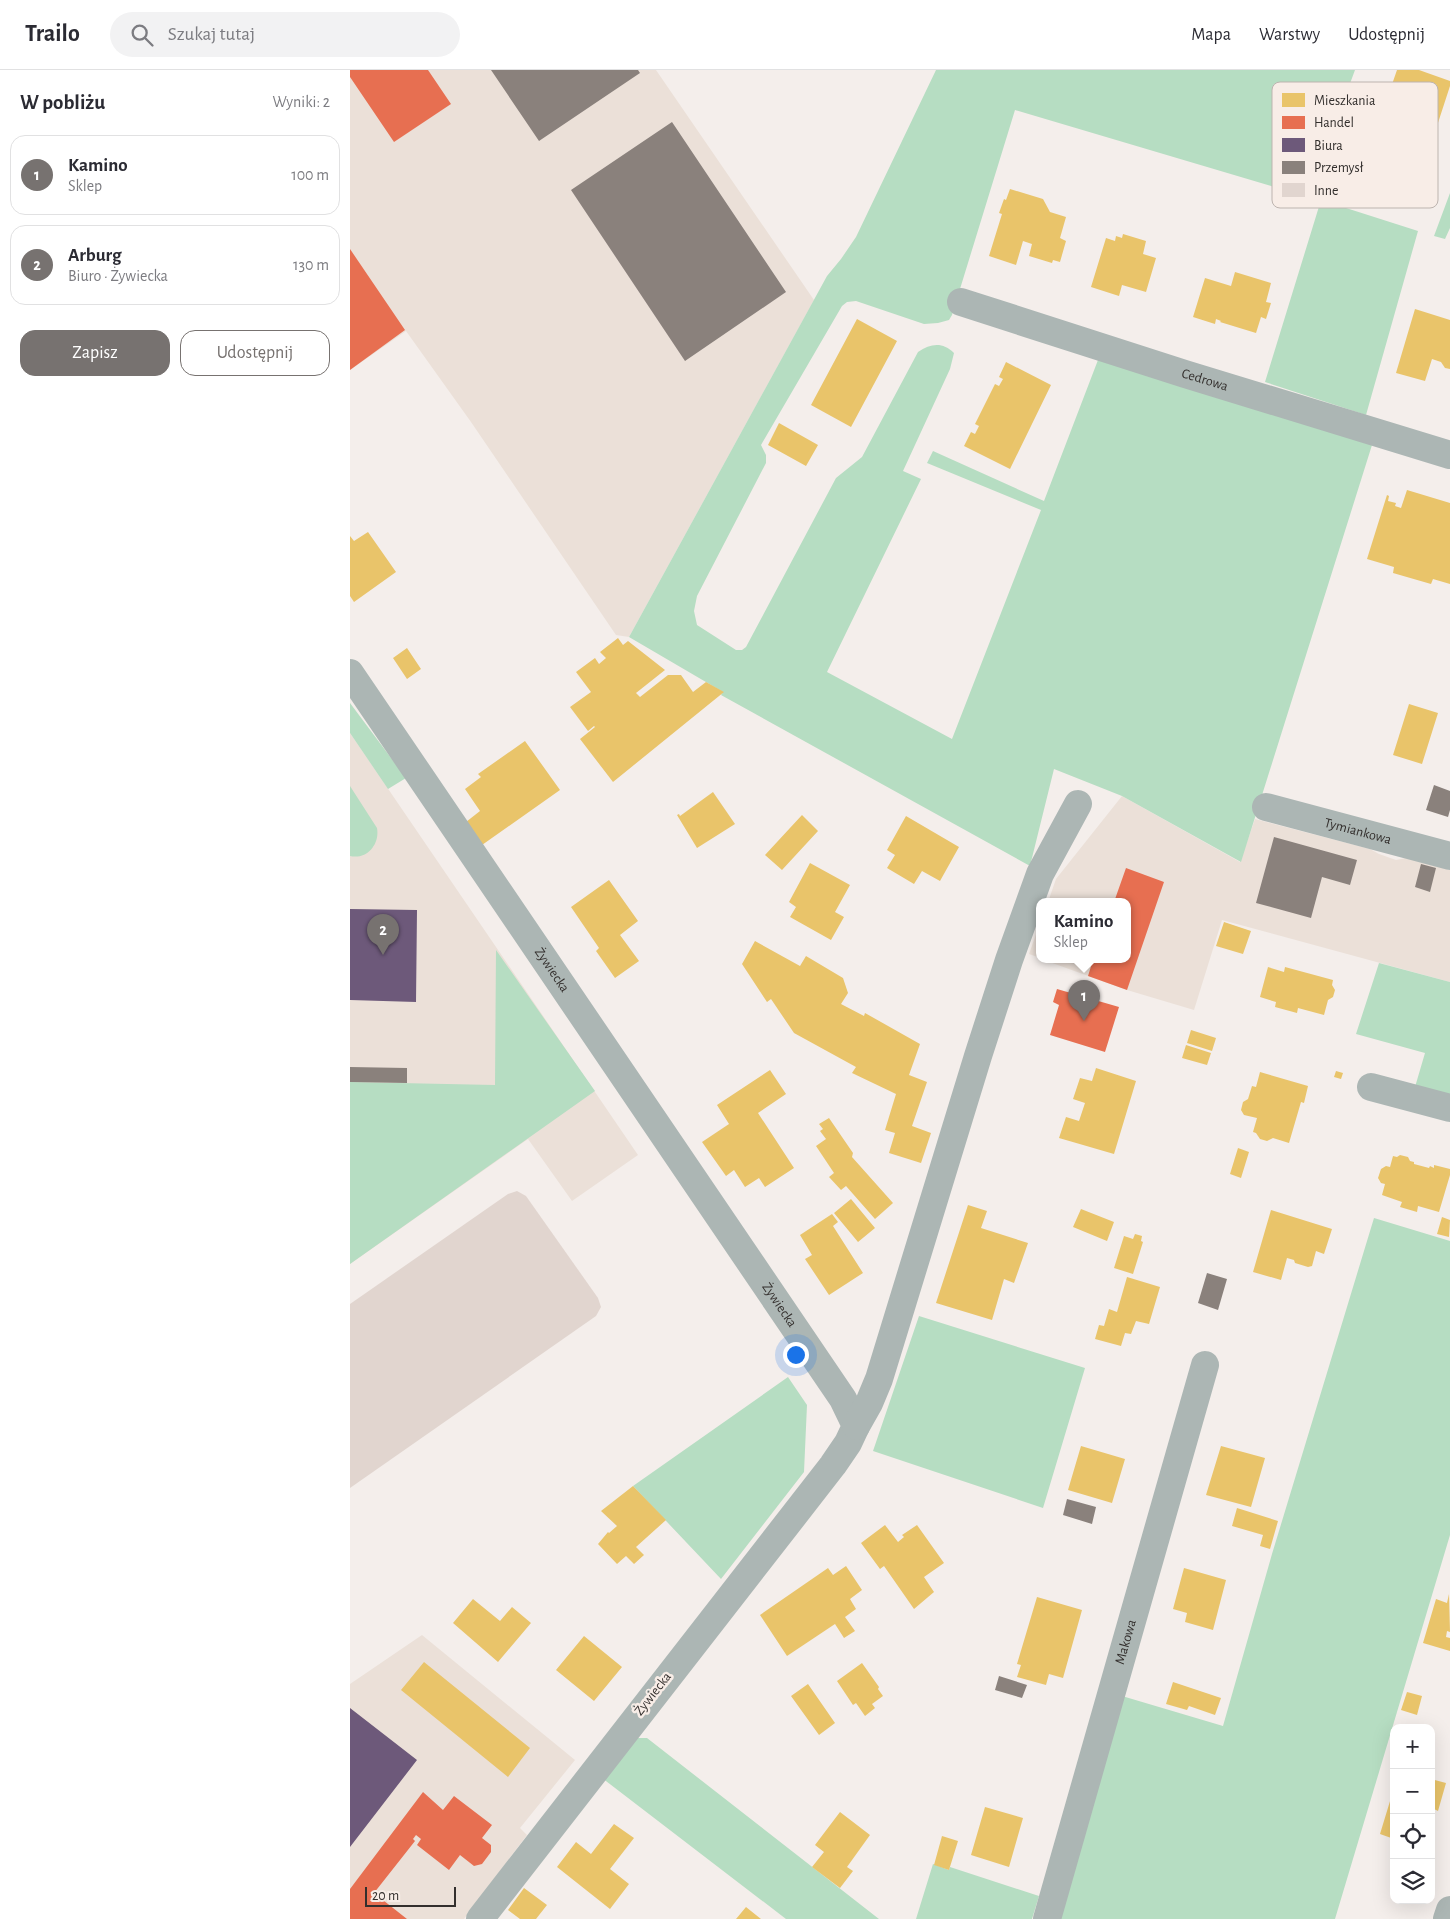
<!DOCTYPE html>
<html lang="pl">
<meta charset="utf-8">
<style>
body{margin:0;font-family:"Alegreya Sans",sans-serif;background:#f2f2f3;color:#2b2b33}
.controls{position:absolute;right:15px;bottom:15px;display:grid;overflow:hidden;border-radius:10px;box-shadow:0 5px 20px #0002}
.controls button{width:45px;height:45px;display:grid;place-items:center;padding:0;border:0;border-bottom:1px solid #e1e1e2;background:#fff;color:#2b2b33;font:25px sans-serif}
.scale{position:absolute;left:15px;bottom:12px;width:91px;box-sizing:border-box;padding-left:5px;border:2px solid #332f2d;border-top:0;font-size:14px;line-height:18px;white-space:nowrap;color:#332f2d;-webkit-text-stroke:4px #f8ede7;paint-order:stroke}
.you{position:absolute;left:445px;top:1284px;width:18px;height:18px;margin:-12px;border:4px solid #fff;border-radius:50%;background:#1a73e8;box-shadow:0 0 0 8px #1a73e833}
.badge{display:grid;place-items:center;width:32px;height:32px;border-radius:50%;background:#777270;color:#fff;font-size:16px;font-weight:700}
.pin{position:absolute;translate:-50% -41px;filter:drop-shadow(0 1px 2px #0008)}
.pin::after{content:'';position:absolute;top:26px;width:18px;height:15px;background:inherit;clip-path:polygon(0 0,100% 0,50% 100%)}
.popup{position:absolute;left:686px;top:828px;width:95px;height:65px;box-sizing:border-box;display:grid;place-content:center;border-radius:10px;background:#fff;filter:drop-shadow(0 1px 4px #0005);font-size:16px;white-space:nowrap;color:#7c7c81}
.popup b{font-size:19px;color:#2b2b33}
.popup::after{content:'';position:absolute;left:50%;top:100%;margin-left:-10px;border:10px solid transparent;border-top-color:#fff}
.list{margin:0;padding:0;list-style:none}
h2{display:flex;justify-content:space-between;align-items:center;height:65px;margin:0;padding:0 20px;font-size:21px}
h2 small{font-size:16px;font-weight:400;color:#7c7c81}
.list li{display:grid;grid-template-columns:32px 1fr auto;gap:15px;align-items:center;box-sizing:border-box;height:80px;margin:0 10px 10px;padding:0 10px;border:1px solid #e1e1e2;border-radius:15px}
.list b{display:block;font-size:19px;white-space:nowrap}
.list p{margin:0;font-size:16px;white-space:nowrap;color:#7c7c81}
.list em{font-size:16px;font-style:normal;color:#7c7c81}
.actions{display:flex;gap:10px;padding:15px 20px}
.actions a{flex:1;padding:11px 0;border:1px solid #777270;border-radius:15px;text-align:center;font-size:18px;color:#777270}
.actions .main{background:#777270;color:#fff}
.icon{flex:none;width:28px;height:28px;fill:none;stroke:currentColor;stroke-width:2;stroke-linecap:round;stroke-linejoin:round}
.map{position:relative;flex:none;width:1100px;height:1849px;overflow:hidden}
header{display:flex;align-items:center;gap:30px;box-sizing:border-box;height:70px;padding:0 25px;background:#fff;border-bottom:1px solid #e1e1e2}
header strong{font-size:24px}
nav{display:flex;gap:28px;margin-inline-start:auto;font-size:18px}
.search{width:350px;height:45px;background:#f2f2f3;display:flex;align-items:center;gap:12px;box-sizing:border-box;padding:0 18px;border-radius:28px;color:#7c7c81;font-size:19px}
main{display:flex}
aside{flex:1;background:#fff}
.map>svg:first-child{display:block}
</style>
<header>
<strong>Trailo</strong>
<div class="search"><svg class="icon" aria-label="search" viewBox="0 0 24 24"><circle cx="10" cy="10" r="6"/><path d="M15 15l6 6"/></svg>Szukaj tutaj</div>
<nav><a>Mapa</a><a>Warstwy</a><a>Udostępnij</a></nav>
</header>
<main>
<aside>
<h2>W pobliżu<small>Wyniki: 2</small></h2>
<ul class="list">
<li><span class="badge">1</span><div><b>Kamino</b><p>Sklep</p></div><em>100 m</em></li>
<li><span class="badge">2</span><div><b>Arburg</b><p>Biuro · Żywiecka</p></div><em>130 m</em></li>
</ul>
<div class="actions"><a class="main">Zapisz</a><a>Udostępnij</a></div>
</aside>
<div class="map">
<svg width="1100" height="1849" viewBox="0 0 1100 1849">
<rect width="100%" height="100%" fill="#f4eeeb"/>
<path fill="#ebe0d8" d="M0 0H306L464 230 279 567 266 565 121 352 56 261 0 300Z
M0 663 288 1085 222 1131 178 1069 0 1194Z
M772 726 890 792 905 749 1020 779 1029 784 1046 790 1056 788 1100 800V912L872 850 844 940 777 920 694 890H778V832H698L706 809Z
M690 853V888L679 884Z
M72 1565 225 1690 170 1758 177 1765 114 1849H0V1614Z"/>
<path fill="#b6ddc2" d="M586 0H1005L958 127 665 40 602 245 599 250 588 253 574 254 506 231 497 232 492 236 411 375 416 385V393L347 526 344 541 347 555 386 580H392L396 577 486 408 512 387 568 282C581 273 593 272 604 283L600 299 553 401 571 409 477 602 602 669 691 440 577 393 583 381 694 431 748 290 1022 375 891 792 772 726 704 699 680 796 371 625 373 622 279 567 477 206 491 189 506 167Z
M1100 123V158L1095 169 1084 166Z
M971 130 1068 161 1016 345 915 312Z
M0 633 56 708 38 719 0 663Z
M0 716 27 758C30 774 17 790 0 786Z
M146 880 245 1021 0 1194V1012L145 1015Z
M1029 893 1100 912V1027L1065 1017 1075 983 1006 964Z
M1024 1148 1100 1171V1465L985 1849H707L772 1626 873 1656 922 1484Z
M569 1246 735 1298 693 1438 523 1381Z
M438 1307 457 1335 454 1402 371 1509 283 1416Z
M282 1668H297L529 1849H436L252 1708Z
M583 1794 599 1800 600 1797 689 1826 682 1849H566Z"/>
<path fill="#e9c46a" d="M1047 0H1069L1100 11V16L1086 59 1050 47 1049 52 1031 46Z
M987 78 1002 84 993 107 978 101Z
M660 119 693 129 700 142 716 147 710 168 716 171 710 192 703 190 702 193 679 186 682 174 673 171 666 195 639 186 652 144 649 143 654 129 656 130Z
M773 164 796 171 793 184 806 188 796 222 772 215 769 226 741 217 756 168 765 171 766 166 772 168Z
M885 202 921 213 916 232 921 233 916 249 911 247 906 263 870 252 871 251 866 249 865 254 843 247 855 208 881 216Z
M1065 239 1100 250V299L1095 298 1091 292 1082 289 1075 311 1046 303Z
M507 249 547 271 501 357 461 335Z
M656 292 701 315 660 399 614 376 621 362 625 364 629 356 625 354 645 314 649 316 653 309 649 307Z
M429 353 468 375 456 396 418 375Z
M1057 420 1100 433V514L1083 509 1081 514 1043 503 1044 497 1017 489 1037 425 1039 426 1038 431 1046 433 1045 436 1051 438Z
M18 462 46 502 4 532 0 526V466L4 471Z
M268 568 273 575 278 571 315 600 286 623 290 627 318 605H331L343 622 356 612 374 622 263 712 230 669 245 657 244 656 238 661 220 637 241 622 226 602 245 588 249 594 256 588 250 582Z
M57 578 71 599 57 609 43 588Z
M1059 634 1088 643 1072 694 1043 685Z
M175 671 210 720 132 775 116 752 130 741 115 719 131 707 128 704Z
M363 722 385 754 347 778 327 745 329 744 330 746Z
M452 745 468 761 432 800 415 785Z
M556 746 609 777 590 811 572 801 564 814 537 798 545 785 537 780Z
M460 793 500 815 485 842 494 847 481 870 440 847 446 837 439 832Z
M259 810 288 851 270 865 289 891 265 908 246 881 249 878 221 837Z
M874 852 901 861 893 884 866 876Z
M405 871 450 896 456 886 493 908 498 923 491 934 514 946 515 943 570 974 559 1005 577 1012 562 1056 581 1063 571 1093 539 1083 545 1063 535 1060 546 1024 502 1003 506 997 444 963 421 929 417 932 392 894Z
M918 897 934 902 935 897 983 910 982 915 985 920 983 927 978 930 974 945 948 938 947 943 925 937 926 932 910 927Z
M841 960 866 968 862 981 837 973Z
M836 975 861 983 857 995 832 988Z
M746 998 786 1011 764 1084 709 1068 716 1047 729 1051 735 1033 723 1029 730 1008 742 1011Z
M420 1000 436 1024 408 1043 444 1098 415 1117 409 1108 395 1117 384 1100 376 1106 352 1072 379 1054 367 1035Z
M986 1001 993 1003 991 1009 984 1007Z
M910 1002 958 1016 954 1033 951 1032 939 1073 923 1068 917 1071 910 1069 906 1063 903 1062 907 1048 894 1045 891 1040 893 1032 898 1029 902 1016 906 1017Z
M479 1048 503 1083 502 1087 543 1133 525 1149 496 1116 491 1120 479 1107 484 1103 466 1076 476 1069 470 1061 473 1059 469 1054Z
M888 1078 899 1082 891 1108 880 1104Z
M1050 1085 1058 1087 1060 1091 1064 1092V1094L1079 1098 1080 1096 1084 1098V1095L1100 1099V1105L1089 1142 1068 1136 1067 1142 1050 1137 1052 1132 1032 1125 1035 1114 1031 1113 1028 1108 1031 1099 1036 1096 1040 1097 1043 1086 1047 1087Z
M501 1129 525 1158 508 1172 484 1143Z
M618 1135 637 1141 631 1158 678 1173 664 1213 654 1209 642 1250 586 1233Z
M731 1139 764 1152 757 1171 723 1157Z
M921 1140 982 1159 974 1184 966 1181 962 1196 958 1197 945 1193 944 1190 937 1188 931 1210 903 1202Z
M482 1144 488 1152 483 1156 513 1203 479 1225 455 1189 462 1185 450 1165Z
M1092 1147 1100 1150 1099 1167 1087 1164Z
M785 1164 792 1166 791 1171 793 1172 783 1204 764 1198 774 1166 783 1169Z
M777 1207 810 1217 799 1254 786 1251 781 1264 775 1263 771 1276 745 1269 749 1255 754 1256 759 1239 767 1242Z
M731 1376 775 1389 762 1433 718 1420Z
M871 1376 915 1388 901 1437 856 1425Z
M283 1416 316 1450 286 1477 294 1485 284 1494 276 1486 267 1494 248 1474 258 1462 259 1463 267 1456 251 1441Z
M887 1438 928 1451 920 1479 910 1476 913 1465 882 1456Z
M535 1455 548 1472 554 1467 552 1465 567 1455 594 1493 574 1507 584 1522 564 1539 534 1496 530 1499 511 1473Z
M496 1496 512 1520 500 1529 506 1539 495 1547 505 1561 494 1568 485 1554 437 1586 410 1545 478 1498 483 1505Z
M834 1498 876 1510 863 1560 835 1552 837 1543 823 1539Z
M1099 1524 1100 1562 1097 1561 1096 1567 1100 1568V1581L1073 1573 1086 1529 1097 1533Z
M687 1527 732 1540 713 1608 699 1604 696 1615 667 1607 671 1595 667 1594Z
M123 1529 150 1551 162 1537 181 1553 148 1592 103 1553Z
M234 1566 272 1597 244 1631 206 1600Z
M74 1592 180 1678 158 1707 51 1620Z
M512 1593 529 1617 528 1619 533 1626 522 1634 525 1638 515 1646 506 1633 503 1635 487 1611Z
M823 1612 871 1628 865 1645 839 1636 837 1640 816 1634Z
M458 1614 485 1653 469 1665 441 1626Z
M1057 1622 1072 1626 1067 1645 1051 1640Z
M1081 1709 1096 1713 1088 1741 1084 1739 1082 1747Z
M1044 1718V1769L1030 1764Z
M635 1737 673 1748 659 1797 621 1785Z
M490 1742 520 1765 497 1797 503 1801 490 1818 462 1797 474 1782 465 1775Z
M264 1754 284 1768 260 1799 279 1814 260 1839 207 1797 226 1772 241 1784Z
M592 1766 608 1771 599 1800 584 1795Z
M174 1818 197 1835 186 1849H170L158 1840Z
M396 1837 411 1849H386Z"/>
<path fill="#e76f51" d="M0 0H78L101 34 44 72 0 7Z
M0 179 55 260 0 300Z
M776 798 814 812 777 920 738 906 743 890H778V832H764Z
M707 919 769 937 755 982 700 965 709 935 703 932Z
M73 1722 93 1740 104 1726 142 1755 132 1768 141 1775V1782L132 1794 124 1796 110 1785 99 1800 67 1775 71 1769 66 1765 63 1769 65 1771 24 1823 57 1849H0V1819Z"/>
<path fill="#6d597a" d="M0 839 67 840 66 932 0 930Z
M0 1638 67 1690 0 1777Z"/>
<path fill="#8a817c" d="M141 0H288L290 3 189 71Z
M322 52 436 222 335 291 221 120Z
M1084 715 1100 721V740L1098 747 1076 740Z
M924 767 1007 790 1000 815 972 807 961 848 906 833Z
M1071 794 1086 798 1080 822 1065 817Z
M0 997 57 998V1013L0 1012Z
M857 1203 877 1209 868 1240 848 1233Z
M717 1429 746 1437 742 1454 713 1445Z
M649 1606 677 1615 672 1628 645 1620Z"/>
<path fill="#e1d5cf" d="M167 1121 176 1126 248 1228 251 1237 246 1246 0 1418V1234L158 1124Z"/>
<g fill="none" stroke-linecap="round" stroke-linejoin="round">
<g stroke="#acb6b4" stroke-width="28">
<path id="s1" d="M611 232 835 304 1100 385"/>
<path id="s2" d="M0 603 493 1329 506 1356 498 1373 483 1395 130 1849"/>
<path id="s3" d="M916 737 1100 786"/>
<path d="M1021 1017 1100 1038"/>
<path d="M506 1356 519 1333 529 1309 628 986 659 890 690 804 728 734"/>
<path id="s4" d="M697 1849 855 1295"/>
<path d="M1097 1849 1100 1840"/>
</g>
</g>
<g text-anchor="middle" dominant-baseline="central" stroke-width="5" stroke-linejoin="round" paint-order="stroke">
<g font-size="14" fill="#332f2d" stroke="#f8ede7">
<text stroke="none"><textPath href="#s1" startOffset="256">Cedrowa</textPath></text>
<text stroke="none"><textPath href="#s3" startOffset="95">Tymiankowa</textPath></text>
<text stroke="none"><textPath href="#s2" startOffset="359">Żywiecka</textPath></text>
<text stroke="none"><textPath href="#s2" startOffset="764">Żywiecka</textPath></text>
<text stroke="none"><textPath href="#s4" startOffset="288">Makowa</textPath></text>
<text transform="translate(303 1624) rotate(-52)">Żywiecka</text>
</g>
</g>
<rect x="922" y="12" width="166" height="126" rx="8" fill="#f8ede7" stroke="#bdb4af" stroke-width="1"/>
<rect x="932" y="23" width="23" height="14" fill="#e9c46a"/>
<rect x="932" y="46" width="23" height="13" fill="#e76f51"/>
<rect x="932" y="68" width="23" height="14" fill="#6d597a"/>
<rect x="932" y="91" width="23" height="13" fill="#8a817c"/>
<rect x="932" y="113" width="23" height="14" fill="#e1d5cf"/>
<g font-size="14" fill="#332f2d">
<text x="964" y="35">Mieszkania</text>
<text x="964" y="57">Handel</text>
<text x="964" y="80">Biura</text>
<text x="964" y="102">Przemysł</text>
<text x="964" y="125">Inne</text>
</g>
</svg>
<div class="controls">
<button>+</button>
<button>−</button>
<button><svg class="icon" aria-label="locate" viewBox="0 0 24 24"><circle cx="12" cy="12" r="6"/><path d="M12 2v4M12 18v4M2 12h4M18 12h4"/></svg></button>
<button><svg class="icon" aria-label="layers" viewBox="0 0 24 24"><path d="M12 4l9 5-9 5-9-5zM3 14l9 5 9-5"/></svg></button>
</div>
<div class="scale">20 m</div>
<div class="you"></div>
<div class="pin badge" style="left:734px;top:951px">1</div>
<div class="popup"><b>Kamino</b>Sklep</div>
<div class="pin badge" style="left:33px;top:885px">2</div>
</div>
</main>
